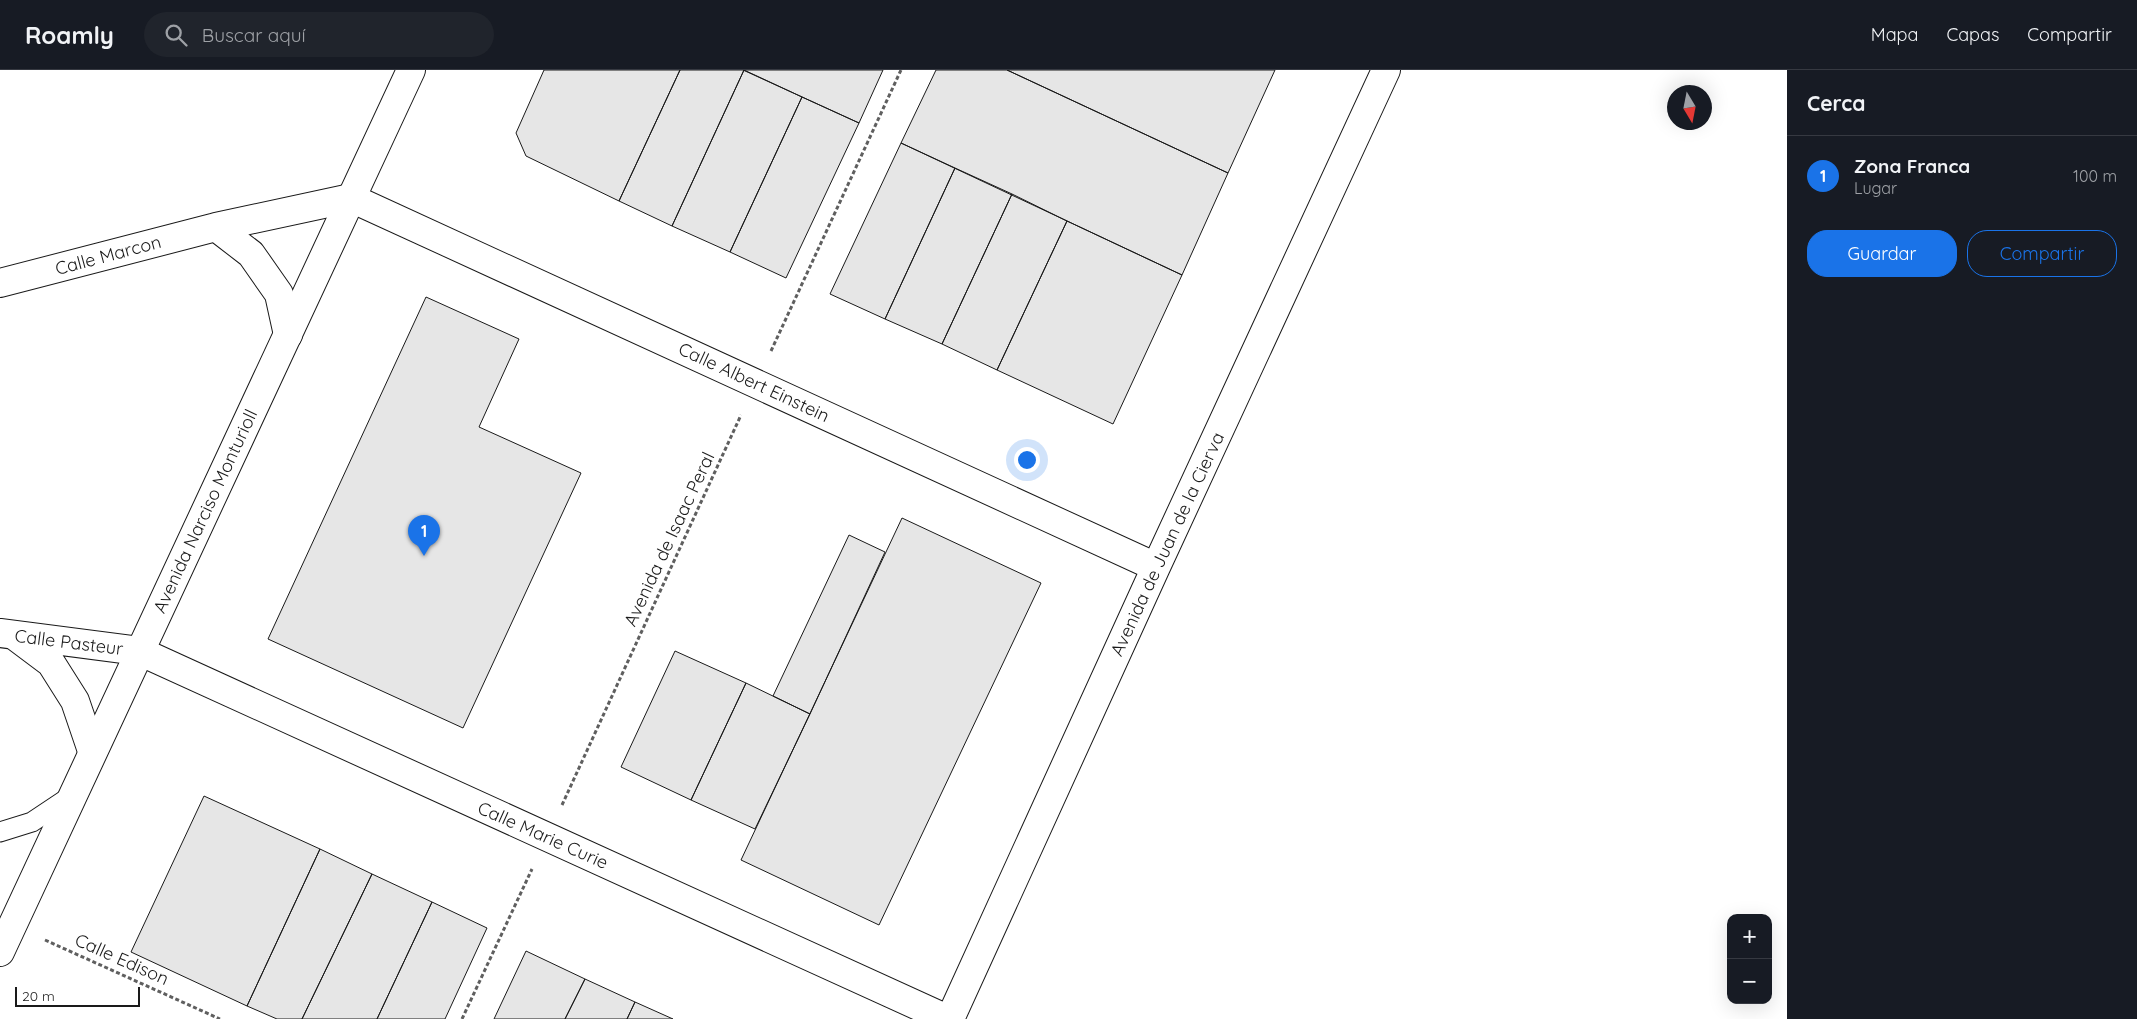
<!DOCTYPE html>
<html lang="es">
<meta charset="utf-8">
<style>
body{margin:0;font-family:Quicksand,sans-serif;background:#20242c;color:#f1f3f6}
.controls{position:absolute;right:15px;bottom:15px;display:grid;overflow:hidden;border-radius:10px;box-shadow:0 5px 20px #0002}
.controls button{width:45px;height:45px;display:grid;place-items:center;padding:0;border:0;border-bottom:1px solid #363941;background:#171b24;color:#f1f3f6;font:25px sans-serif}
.compass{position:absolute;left:1667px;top:15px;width:45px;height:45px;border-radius:50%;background:#171b24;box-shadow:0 5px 20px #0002;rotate:170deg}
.scale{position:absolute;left:15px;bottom:12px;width:125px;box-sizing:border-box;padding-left:5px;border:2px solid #1a1a1a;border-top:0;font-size:14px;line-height:18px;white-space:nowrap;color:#1a1a1a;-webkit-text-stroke:4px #fff;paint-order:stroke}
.you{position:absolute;left:1026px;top:389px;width:18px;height:18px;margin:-12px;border:4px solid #fff;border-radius:50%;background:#1a73e8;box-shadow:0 0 0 8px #1a73e833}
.badge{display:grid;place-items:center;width:32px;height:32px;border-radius:50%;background:#1a73e8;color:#fff;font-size:16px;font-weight:700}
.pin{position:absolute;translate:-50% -41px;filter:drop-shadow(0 1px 2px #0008)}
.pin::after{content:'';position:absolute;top:26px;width:18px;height:15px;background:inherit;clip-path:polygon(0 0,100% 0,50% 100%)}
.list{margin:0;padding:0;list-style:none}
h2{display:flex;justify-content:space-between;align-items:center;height:65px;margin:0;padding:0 20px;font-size:21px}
h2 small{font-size:16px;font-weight:400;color:#9ea1a6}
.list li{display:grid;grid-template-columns:32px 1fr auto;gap:15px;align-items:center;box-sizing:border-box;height:80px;padding:0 20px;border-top:1px solid #363941}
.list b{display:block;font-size:19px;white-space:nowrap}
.list p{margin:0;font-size:16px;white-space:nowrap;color:#9ea1a6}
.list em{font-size:16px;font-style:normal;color:#9ea1a6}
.actions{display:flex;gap:10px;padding:15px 20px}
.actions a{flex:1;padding:11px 0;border:1px solid #1a73e8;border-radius:20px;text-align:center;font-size:18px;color:#1a73e8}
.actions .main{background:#1a73e8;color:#fff}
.icon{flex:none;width:28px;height:28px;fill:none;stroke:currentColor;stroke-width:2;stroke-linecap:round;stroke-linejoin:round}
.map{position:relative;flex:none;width:1787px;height:949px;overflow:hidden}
header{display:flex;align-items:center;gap:30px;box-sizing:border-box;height:70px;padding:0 25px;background:#171b24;border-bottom:1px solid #363941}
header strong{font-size:24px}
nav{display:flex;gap:28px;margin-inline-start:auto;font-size:18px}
.search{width:350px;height:45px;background:#20242c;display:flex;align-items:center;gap:12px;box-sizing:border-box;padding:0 18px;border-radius:28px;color:#9ea1a6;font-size:19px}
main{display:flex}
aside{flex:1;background:#171b24}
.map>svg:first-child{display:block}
</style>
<header>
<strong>Roamly</strong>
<div class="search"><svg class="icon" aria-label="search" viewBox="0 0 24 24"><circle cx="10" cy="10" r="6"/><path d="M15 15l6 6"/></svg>Buscar aquí</div>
<nav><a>Mapa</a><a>Capas</a><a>Compartir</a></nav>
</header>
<main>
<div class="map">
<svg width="1787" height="949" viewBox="0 0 1787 949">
<rect width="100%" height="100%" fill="#fff"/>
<path fill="#e6e6e6" stroke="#1a1a1a" d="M544 0H680L619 131 526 86 516 63Z
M680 0H744L672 156 619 131Z
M743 0H883L859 53Z
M744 0 802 27 730 182 672 156Z
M936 0H1007L1228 103 1182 205 901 73Z
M1007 0H1275L1228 103Z
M802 27 859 53 786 208 730 182Z
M901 73 955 98 885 249 830 224Z
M955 98 1012 124 942 274 885 249Z
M1012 124 1067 151 997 300 942 274Z
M1067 151 1182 205 1113 354 997 300Z
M426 227 519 269 479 357 581 403 463 658 268 569Z
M902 448 1041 513 879 855 741 790Z
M849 465 885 482 810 644 773 626Z
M675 581 746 613 691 730 621 697Z
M746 613 810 644 755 759 691 730Z
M204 726 320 779 247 936 131 882Z
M320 779 372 804 302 949H277L247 936Z
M372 804 432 832 377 949H302Z
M432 832 487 858 445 949H377Z
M526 881 585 909 565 949H494Z
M585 909 635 932 627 949H565Z
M635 932 673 949H627Z"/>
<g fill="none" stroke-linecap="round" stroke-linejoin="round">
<defs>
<path id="lane" d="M0 762 32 752 71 726"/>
<path id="street" d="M0 213 216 157
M288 265 279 224 251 184 216 157 351 128 1156 497
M0 563 139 581 947 949
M15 566 51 593 75 631 92 681
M950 949 1156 497 1386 0"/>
<path id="secondary" d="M0 882 411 0"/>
</defs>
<use href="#lane" stroke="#1a1a1a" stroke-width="21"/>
<use href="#street" stroke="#1a1a1a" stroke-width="30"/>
<use href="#secondary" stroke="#1a1a1a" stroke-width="30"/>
<path stroke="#5f5f5f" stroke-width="3" stroke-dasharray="4 2.5" stroke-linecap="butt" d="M771 281 901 0
M562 735 741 345
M45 870 220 949
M462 949 532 799"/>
<use href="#lane" stroke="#fff" stroke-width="19"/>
<use href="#street" stroke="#fff" stroke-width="28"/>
<use href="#secondary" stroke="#fff" stroke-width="28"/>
</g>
<g text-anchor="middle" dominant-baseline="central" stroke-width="4" stroke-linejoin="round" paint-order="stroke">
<g font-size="18" fill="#1a1a1a" stroke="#fff">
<text transform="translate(108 185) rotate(-15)">Calle Marcon</text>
<text transform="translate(754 312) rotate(25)">Calle Albert Einstein</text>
<text transform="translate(205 441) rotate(-65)">Avenida Narciso Monturioll</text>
<text transform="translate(669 469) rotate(-65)">Avenida de Isaac Peral</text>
<text transform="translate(1167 474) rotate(-65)">Avenida de Juan de la Cierva</text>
<text transform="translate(69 572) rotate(7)">Calle Pasteur</text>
<text transform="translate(543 765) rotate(24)">Calle Marie Curie</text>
<text transform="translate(122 889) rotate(24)">Calle Edison</text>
</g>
</g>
</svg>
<div class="controls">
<button>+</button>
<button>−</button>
</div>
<svg class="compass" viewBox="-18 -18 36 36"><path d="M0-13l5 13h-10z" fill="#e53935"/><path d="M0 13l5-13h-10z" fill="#9ea1a6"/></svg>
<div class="scale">20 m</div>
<div class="you"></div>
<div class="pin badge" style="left:424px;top:486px">1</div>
</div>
<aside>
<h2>Cerca<small></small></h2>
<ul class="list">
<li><span class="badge">1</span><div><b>Zona Franca</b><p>Lugar</p></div><em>100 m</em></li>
</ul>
<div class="actions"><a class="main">Guardar</a><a>Compartir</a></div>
</aside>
</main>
